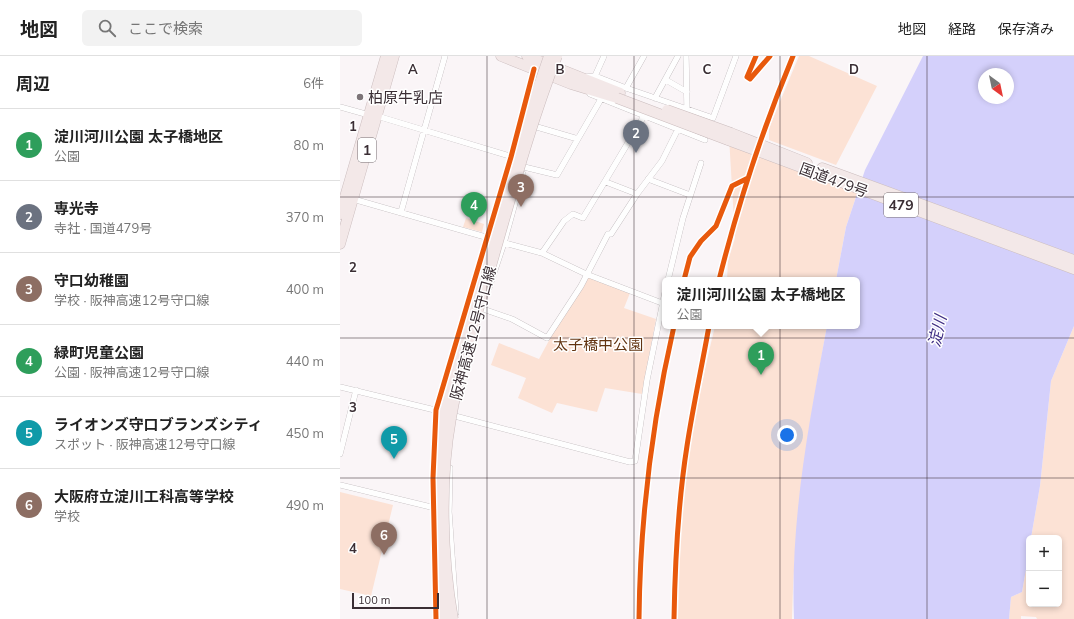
<!DOCTYPE html>
<html lang="ja">
<meta charset="utf-8">
<style>
body{margin:0;font-family:Mulish,"Noto Sans JP",sans-serif;background:#f2f2f2;color:#222}
.controls{position:absolute;right:12px;bottom:12px;display:grid;overflow:hidden;border-radius:6px;box-shadow:0 2px 6px #0003}
.controls button{width:36px;height:36px;display:grid;place-items:center;padding:0;border:0;border-bottom:1px solid #e0e0e0;background:#fff;color:#222;font:20px sans-serif}
.compass{position:absolute;left:638px;top:12px;width:36px;height:36px;border-radius:50%;background:#fff;box-shadow:0 2px 6px #0003;rotate:147deg}
.scale{position:absolute;left:12px;bottom:10px;width:87px;box-sizing:border-box;padding-left:4px;border:2px solid #3a2e34;border-top:0;font-size:11px;line-height:14px;white-space:nowrap;color:#3a2e34;-webkit-text-stroke:3px #fff;paint-order:stroke}
.you{position:absolute;left:447px;top:379px;width:14px;height:14px;margin:-10px;border:3px solid #fff;border-radius:50%;background:#1a73e8;box-shadow:0 0 0 6px #1a73e833}
.badge{display:grid;place-items:center;width:26px;height:26px;border-radius:50%;background:#0b8043;color:#fff;font-size:13px;font-weight:700}
.pin{position:absolute;translate:-50% -33px;filter:drop-shadow(0 1px 2px #0008)}
.pin::after{content:'';position:absolute;top:21px;width:14px;height:12px;background:inherit;clip-path:polygon(0 0,100% 0,50% 100%)}
.popup{position:absolute;left:322px;top:221px;width:198px;height:52px;box-sizing:border-box;display:grid;place-content:center;border-radius:6px;background:#fff;filter:drop-shadow(0 1px 3px #0005);font-size:13px;white-space:nowrap;color:#767676}
.popup b{font-size:15px;color:#222}
.popup::after{content:'';position:absolute;left:50%;top:100%;margin-left:-8px;border:8px solid transparent;border-top-color:#fff}
.list{margin:0;padding:0;list-style:none}
h2{display:flex;justify-content:space-between;align-items:center;height:52px;margin:0;padding:0 16px;font-size:17px}
h2 small{font-size:13px;font-weight:400;color:#767676}
.list li{display:grid;grid-template-columns:26px 1fr auto;gap:12px;align-items:center;box-sizing:border-box;height:72px;padding:0 16px;border-top:1px solid #e0e0e0}
.list b{display:block;font-size:15px;white-space:nowrap}
.list p{margin:0;font-size:13px;white-space:nowrap;color:#767676}
.list em{font-size:13px;font-style:normal;color:#767676}
.icon{flex:none;width:22px;height:22px;fill:none;stroke:currentColor;stroke-width:2;stroke-linecap:round;stroke-linejoin:round}
.map{position:relative;flex:none;width:734px;height:563px;overflow:hidden}
header{display:flex;align-items:center;gap:24px;box-sizing:border-box;height:56px;padding:0 20px;background:#fff;border-bottom:1px solid #e0e0e0}
header strong{font-size:19px}
nav{display:flex;gap:22px;margin-inline-start:auto;font-size:14px}
.search{width:280px;height:36px;background:#f2f2f2;display:flex;align-items:center;gap:10px;box-sizing:border-box;padding:0 14px;border-radius:6px;color:#767676;font-size:15px}
main{display:flex}
aside{flex:1;background:#fff}
.map>svg:first-child{display:block}
</style>
<header>
<strong>地図</strong>
<div class="search"><svg class="icon" aria-label="search" viewBox="0 0 24 24"><circle cx="10" cy="10" r="6"/><path d="M15 15l6 6"/></svg>ここで検索</div>
<nav><a>地図</a><a>経路</a><a>保存済み</a></nav>
</header>
<main>
<aside>
<h2>周辺<small>6件</small></h2>
<ul class="list">
<li><span class="badge" style="background:#2e9e5b">1</span><div><b>淀川河川公園 太子橋地区</b><p>公園</p></div><em>80 m</em></li>
<li><span class="badge" style="background:#6b7280">2</span><div><b>専光寺</b><p>寺社 · 国道479号</p></div><em>370 m</em></li>
<li><span class="badge" style="background:#8d6e63">3</span><div><b>守口幼稚園</b><p>学校 · 阪神高速12号守口線</p></div><em>400 m</em></li>
<li><span class="badge" style="background:#2e9e5b">4</span><div><b>緑町児童公園</b><p>公園 · 阪神高速12号守口線</p></div><em>440 m</em></li>
<li><span class="badge" style="background:#0f9aa8">5</span><div><b>ライオンズ守口ブランズシティ</b><p>スポット · 阪神高速12号守口線</p></div><em>450 m</em></li>
<li><span class="badge" style="background:#8d6e63">6</span><div><b>大阪府立淀川工科高等学校</b><p>学校</p></div><em>490 m</em></li>
</ul>
</aside>
<div class="map">
<svg width="734" height="563" viewBox="0 0 734 563">
<rect width="100%" height="100%" fill="#faf5f7"/>
<path fill="#fce2d5" d="M459 0H469L537 30 496 109 429 84V72Z
M389 81 520 129 506 171 496 224H387L388 205 395 182Z
M126 162 144 168 142 176 123 171Z
M249 221 290 237 284 252 316 263 302 338 265 332 257 356 217 347 212 357 178 342 186 322 151 309 159 287 199 303 225 255Z
M375 270H487C469 367 454 464 452 563H338C336 538 338 512 339 487 344 413 358 341 375 270Z
M734 270V563H697L696 561 681 560V563H669L671 541 682 536 689 496V548H719V482H691L700 430 711 325Z
M0 436 53 449 31 540 0 533Z"/>
<path fill="#d4d0fb" fill-rule="evenodd" d="M583 0H734V270L711 325 700 430 691 482H689V496L682 536 671 541 669 563H454C450 465 469 366 487 270H517V224H496L506 171 525 114ZM644 18H668V42H644Z"/>
<g fill="none" stroke-linecap="round" stroke-linejoin="round">
<defs>
<path id="street" d="M346 0 347 53
M255 20 264 0
M245 21 255 20 286 32 373 62 396 0
M326 24 347 36
M286 32 304 0
M250 38 365 84
M315 42 338 0
M0 51 29 59
M37 60 176 102
M197 71 238 83
M175 86 194 13
M184 111 217 119 261 43
M308 123 350 139
M266 126 297 138
M13 143 149 182
M61 156 105 0
M161 186 202 197 246 218 322 247
M202 197 224 165 233 158 243 162 304 60
M328 224 343 162 361 107
M149 232 164 187 183 118
M131 238 153 162
M143 253 172 263 207 282 241 230 268 178H271L297 138 322 105 338 73
M0 331 99 355
M111 359 290 406 295 405 307 324 325 236
M0 398 16 334
M94 399 96 354 110 310
M110 412 109 456 116 557
M0 429 99 453
M93 455 96 563"/>
<path id="highway" d="M161 0 231 28 277 42
M187 0 280 37
M391 77 467 107
M388 84 734 213
M482 112 734 204
M0 158 46 0
M0 188 54 0"/>
</defs>
<use href="#street" stroke="#b5aeb1" stroke-width="6"/>
<use href="#highway" stroke="#cbbdbe" stroke-width="11"/>
<use href="#street" stroke="#fefefe" stroke-width="5.5"/>
<use href="#highway" stroke="#f3e8e8" stroke-width="10"/>
<defs>
<path id="highway-bridge" d="M277 42 388 84
M327 54 391 77
M104 563 97 447 98 402 104 359 114 313 179 88 209 0
M113 563C102 501 100 423 111 362 121 305 140 250 155 196 174 130 192 64 217 0"/>
</defs>
<use href="#highway-bridge" stroke="#cbbdbe" stroke-width="11" stroke-linecap="butt"/>
<use href="#highway-bridge" stroke="#f3e8e8" stroke-width="10"/>
<defs>
<path id="cycleway" d="M416 0 407 21 410 23 430 0
M344 224 350 201 361 185 376 170 392 130 408 122
M379 224C398 148 423 72 453 0
M96 563 93 422 96 354 171 101 194 13
M299 563C300 465 312 366 334 270
M334 563C335 505 338 447 347 390 353 350 362 310 369 270"/>
</defs>
<use href="#cycleway" stroke="#fff" stroke-width="8"/>
<use href="#cycleway" stroke="#e8590c" stroke-width="5"/>
</g>
<path fill="none" stroke="#3a2e34" stroke-width="1" stroke-opacity="0.55" d="M147 0V563M294 0V563M440 0V563M587 0V563M0 141H734M0 282H734M0 422H734"/>
<circle fill="#7d7478" stroke="#fff" stroke-width="1.5" cx="20" cy="41" r="4"/>
<g text-anchor="middle" dominant-baseline="central" stroke-width="3" stroke-linejoin="round" paint-order="stroke">
<g fill="#fff" stroke="#756d71" stroke-width="1">
<rect x="18" y="82" width="18" height="24" rx="3"/>
<rect x="544" y="137" width="34" height="24" rx="3"/>
</g>
<g font-size="14" font-weight="bold" fill="#3a2e34">
<text x="27" y="94">1</text>
<text x="561" y="149">479</text>
</g>
<g font-size="15" fill="#3a2e34" stroke="#fff" text-anchor="start">
<text x="28" y="41">柏原牛乳店</text>
</g>
<g font-size="15" fill="#3a2e34" stroke="#fff">
<text transform="translate(494 124) rotate(20)">国道479号</text>
<text transform="translate(133 277) rotate(-75)">阪神高速12号守口線</text>
</g>
<g font-size="15" fill="#623411" stroke="#fff">
<text x="258" y="288">太子橋中公園</text>
</g>
<g font-size="16" font-style="italic" fill="#402f84" stroke="#fff">
<text transform="translate(597 275) rotate(-77)">淀川</text>
</g>
</g>
<g font-size="13" text-anchor="middle" font-weight="bold" fill="#3a2e34" stroke="#fff" stroke-width="3" stroke-linejoin="round" paint-order="stroke">
<text x="73" y="18">A</text>
<text x="220" y="18">B</text>
<text x="367" y="18">C</text>
<text x="514" y="18">D</text>
<text x="13" y="75">1</text>
<text x="13" y="216">2</text>
<text x="13" y="356">3</text>
<text x="13" y="497">4</text>
</g>
</svg>
<div class="controls">
<button>+</button>
<button>−</button>
</div>
<svg class="compass" viewBox="-18 -18 36 36"><path d="M0-13l5 13h-10z" fill="#e53935"/><path d="M0 13l5-13h-10z" fill="#767676"/></svg>
<div class="scale">100 m</div>
<div class="you"></div>
<div class="pin badge" style="left:421px;top:319px;background:#2e9e5b">1</div>
<div class="popup"><b>淀川河川公園 太子橋地区</b>公園</div>
<div class="pin badge" style="left:296px;top:97px;background:#6b7280">2</div>
<div class="pin badge" style="left:181px;top:151px;background:#8d6e63">3</div>
<div class="pin badge" style="left:134px;top:169px;background:#2e9e5b">4</div>
<div class="pin badge" style="left:54px;top:403px;background:#0f9aa8">5</div>
<div class="pin badge" style="left:44px;top:499px;background:#8d6e63">6</div>
</div>
</main>
